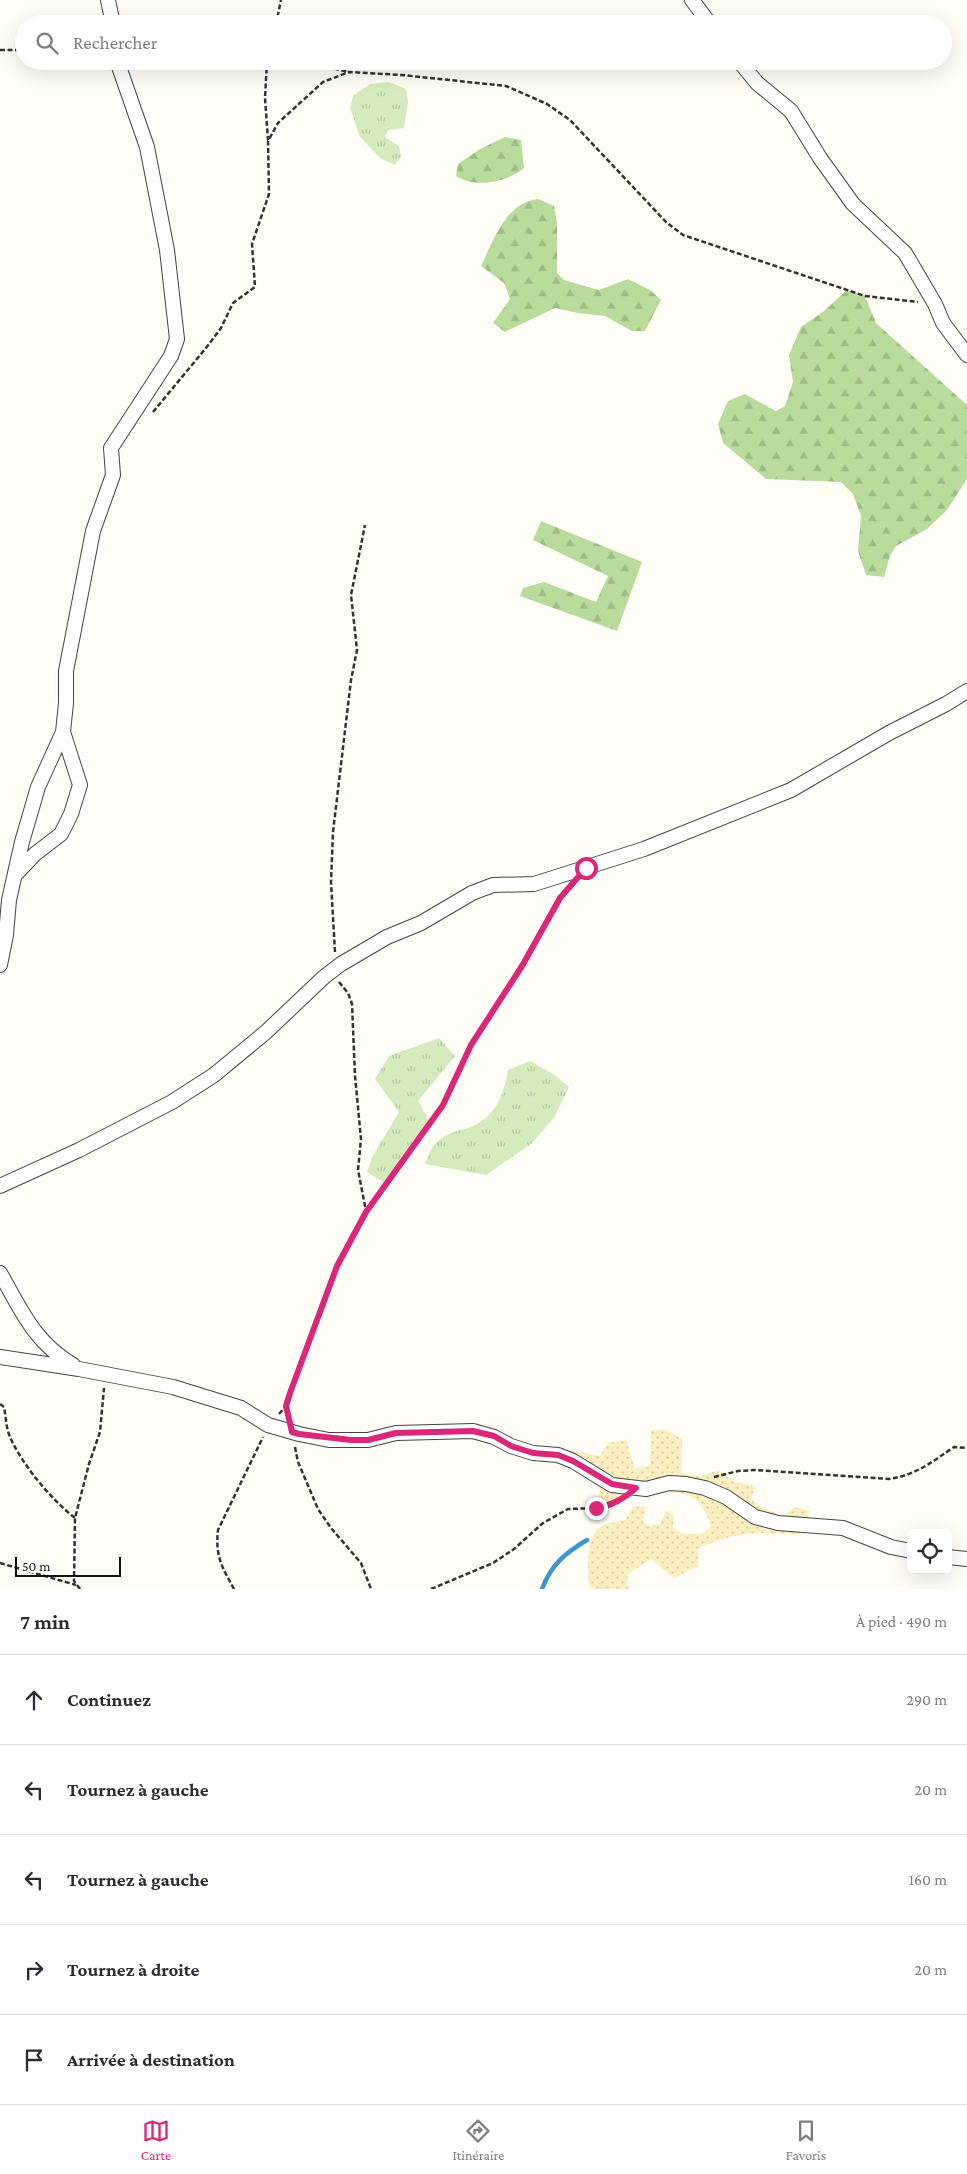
<!DOCTYPE html>
<html lang="fr">
<meta charset="utf-8">
<style>
body{margin:0;font-family:"Crimson Pro",serif;background:#f7f7f7;color:#2b2b33}
.controls{position:absolute;right:15px;bottom:15px;display:grid;overflow:hidden;border-radius:8px;box-shadow:0 5px 20px #0002}
.controls button{width:45px;height:45px;display:grid;place-items:center;padding:0;border:0;border-bottom:1px solid #e1e1e2;background:#fff;color:#2b2b33;font:25px sans-serif}
.scale{position:absolute;left:15px;bottom:12px;width:106px;box-sizing:border-box;padding-left:5px;border:2px solid #111;border-top:0;font-size:14px;line-height:18px;white-space:nowrap;color:#111;-webkit-text-stroke:4px #fff;paint-order:stroke}
.stop{position:absolute;width:15px;height:15px;margin:-11px;border:4px solid #db2777;border-radius:50%;background:#fff}
.stop.end{background:#db2777;border-color:#fff;box-shadow:0 1px 5px #0008}
.list{margin:0;padding:0;list-style:none}
h2{display:flex;justify-content:space-between;align-items:center;height:65px;margin:0;padding:0 20px;font-size:21px}
h2 small{font-size:16px;font-weight:400;color:#7c7c81}
.list li{display:grid;grid-template-columns:32px 1fr auto;gap:15px;align-items:center;box-sizing:border-box;height:90px;padding:0 20px;border-top:1px solid #e1e1e2}
.list b{display:block;font-size:19px;white-space:nowrap}
.list em{font-size:16px;font-style:normal;color:#7c7c81}
.icon{flex:none;width:28px;height:28px;fill:none;stroke:currentColor;stroke-width:2;stroke-linecap:round;stroke-linejoin:round}
.map{position:relative;flex:none;width:967px;height:1589px;overflow:hidden}
.search{position:absolute;background:#fff;box-shadow:0 5px 20px #0002;left:15px;right:15px;top:15px;height:55px;display:flex;align-items:center;gap:12px;box-sizing:border-box;padding:0 18px;border-radius:28px;color:#7c7c81;font-size:19px}
.sheet{height:515px;background:#fff}
nav{display:flex;justify-content:space-around;align-items:center;box-sizing:border-box;height:70px;border-top:1px solid #e1e1e2;background:#fff;font-size:14px;color:#7c7c81}
nav a{display:grid;justify-items:center;gap:2px}
nav .on{color:#db2777}
.map>svg:first-child{display:block}
</style>
<div class="map">
<svg width="967" height="1589" viewBox="0 0 967 1589">
<defs>
<pattern id="grass-tufts" width="24" height="20" patternUnits="userSpaceOnUse" patternTransform="scale(1.25)"><rect width="24" height="20" fill="#d5ebbd"/><path d="M3 7l-1-3M5 7V3M7 7l1-3M15 17l-1-3M17 17v-4M19 17l1-3" fill="none" stroke="#b6c8a1"/></pattern>
<pattern id="forest-firs" width="22" height="20" patternUnits="userSpaceOnUse" patternTransform="scale(1.25)"><rect width="22" height="20" fill="#b9dc9c"/><path d="M5 1l3.5 6h-7zM16 11l3.5 6h-7z" fill="#9ebc85"/></pattern>
<pattern id="sand-dots" width="8" height="8" patternUnits="userSpaceOnUse" patternTransform="scale(1.25)"><rect width="8" height="8" fill="#fbeec1"/><path d="M2 2h.1M6 6h.1" fill="none" stroke="#d6cba5" stroke-width="1.8" stroke-linecap="round"/></pattern>
</defs>
<rect width="100%" height="100%" fill="#fffdf5"/>
<path fill="url(#grass-tufts)" d="M389 82 406 89 408 102 404 128 388 130 385 137 399 146 401 156 395 165 380 158 360 137 350 108 353 96 370 84Z
M439 1038 455 1056 418 1101 430 1122 386 1184 367 1172 372 1157 399 1112 375 1079 389 1056Z
M530 1061 556 1076 569 1087 554 1118 531 1144 486 1175 425 1164C428 1157 431 1147 436 1143 444 1134 456 1131 468 1128 494 1119 504 1096 508 1070Z"/>
<path fill="url(#forest-firs)" d="M505 137 521 140 524 168C507 182 476 189 456 176L458 164 480 149Z
M538 199 554 206 557 223V273L564 280 599 290 628 279 650 290 661 300 645 331H632L605 316 578 313 555 308 505 332 493 323 510 299 504 283 481 266C494 240 505 203 538 199Z
M847 290 865 296 876 323 967 405V479L947 510 927 529 896 546 890 556 884 577 866 575 858 551 861 516 853 494 841 482 766 479 723 443 718 424 728 401 745 394 776 411 785 406 793 382 789 355 801 327 824 311Z
M541 521 642 562 617 631 520 596 523 588 544 582 596 602 608 576 533 540Z"/>
<path fill="url(#sand-dots)" d="M651 1430H667L682 1439 681 1473 701 1476 719 1470 734 1482 755 1486 751 1499 761 1507 783 1516 795 1507 810 1511 799 1535C760 1531 733 1532 697 1549L699 1566 674 1578 651 1559 628 1574 627 1585 630 1589H590C587 1575 586 1543 596 1531 603 1523 616 1522 625 1520L633 1507 645 1506 643 1522 648 1526 660 1524 666 1511 674 1515 673 1527 683 1534H702L711 1526C708 1516 703 1507 695 1499 687 1492 648 1489 636 1488L621 1501 596 1508 600 1489 594 1480 562 1461 570 1450 600 1456 608 1443 626 1440 635 1469 650 1466Z"/>
<g fill="none" stroke-linecap="round" stroke-linejoin="round">
<path stroke="#3f96cf" stroke-width="4.5" d="M542 1589C551 1565 565 1553 587 1540"/>
<defs>
<path id="minor" d="M108 0 113 24
M692 0 710 24
M739 61 757 83 791 111 820 158 853 204 905 253 935 304 943 323 967 355
M15 875 35 854 61 834 71 814 80 785 63 732
M0 965 6 935 9 900 22 842 38 787 63 732 66 703V671L93 531 113 475 111 448 171 356 177 339 167 250 147 147 117 61
M0 1186 79 1150 172 1102 214 1075 266 1032 324 977 341 964 387 937 421 923 472 893 493 885 534 884 644 849 791 790 889 733 946 704 967 691
M0 1273C22 1311 34 1342 73 1365
M0 1357 79 1369 173 1387 241 1408 268 1425 299 1434 329 1440H368L396 1433 473 1431 494 1437 511 1446 533 1453 558 1455 573 1461 612 1485 646 1489 669 1483 686 1484 705 1488 726 1497 755 1517 778 1523 843 1528 891 1547 911 1551
M948 1557 967 1559"/>
</defs>
<use href="#minor" stroke="#444" stroke-width="16"/>
<path stroke="#333" stroke-width="2.5" stroke-dasharray="5 2.5" stroke-linecap="butt" d="M276 24 281 0
M0 50H24
M267 61 265 98 268 140
M305 61 348 72
M153 412 206 348 221 328 233 303 255 287 252 244 269 194 268 141 278 123 323 82 349 72 402 75 506 86 547 104 570 120 666 222 683 235 865 296 918 302
M335 952 331 882 333 832 351 680 357 650 351 595 365 525
M339 982 348 993 352 1004 355 1076 361 1139 358 1170 366 1211
M0 1404 4 1407C6 1417 6 1428 10 1437 23 1466 51 1499 75 1518
M279 1414 286 1406
M289 1417 286 1406 290 1393 337 1266 366 1212 443 1105 471 1045 522 966 560 898 569 887
M295 1447 298 1462 318 1509 331 1528 361 1563 371 1589
M714 1477 738 1471 755 1470 889 1479C916 1475 932 1462 954 1447L967 1448
M0 1563 76 1585
M80 1589 74 1581 75 1518 89 1464 100 1432 104 1388
M234 1589C222 1567 215 1556 218 1530L263 1437
M431 1589 493 1563 514 1549 543 1523 568 1509 596 1508 611 1506 622 1500"/>
<use href="#minor" stroke="#fff" stroke-width="14"/>
</g>
<g fill="none" stroke-linecap="round" stroke-linejoin="round">
<path stroke="#db2777" stroke-width="6" d="M586 868 560 898 522 966 471 1045 443 1105 366 1212 337 1266 290 1393 286 1406 292 1432 299 1434 351 1440H368L396 1433 473 1431 494 1436 511 1446 533 1453 558 1455 573 1461 612 1484 636 1488C623 1499 613 1505 596 1508"/>
</g>
</svg>
<div class="controls">
<button><svg class="icon" aria-label="locate" viewBox="0 0 24 24"><circle cx="12" cy="12" r="6"/><path d="M12 2v4M12 18v4M2 12h4M18 12h4"/></svg></button>
</div>
<div class="scale">50 m</div>
<div class="stop" style="left:586px;top:868px"></div>
<div class="stop end" style="left:596px;top:1508px"></div>
<div class="search"><svg class="icon" aria-label="search" viewBox="0 0 24 24"><circle cx="10" cy="10" r="6"/><path d="M15 15l6 6"/></svg>Rechercher</div>
</div>
<section class="sheet">
<h2>7 min<small>À pied · 490 m</small></h2>
<ul class="list">
<li><svg class="icon" aria-label="ahead" viewBox="0 0 24 24"><path d="M12 20V5M6 11l6-6 6 6"/></svg><div><b>Continuez</b></div><em>290 m</em></li>
<li><svg class="icon" aria-label="left" viewBox="0 0 24 24"><path d="M17 20v-9H6M10 6l-5 5 5 5"/></svg><div><b>Tournez à gauche</b></div><em>20 m</em></li>
<li><svg class="icon" aria-label="left" viewBox="0 0 24 24"><path d="M17 20v-9H6M10 6l-5 5 5 5"/></svg><div><b>Tournez à gauche</b></div><em>160 m</em></li>
<li><svg class="icon" aria-label="right" viewBox="0 0 24 24"><path d="M7 20v-9h11M14 6l5 5-5 5"/></svg><div><b>Tournez à droite</b></div><em>20 m</em></li>
<li><svg class="icon" aria-label="arrive" viewBox="0 0 24 24"><path d="M6 21V4h12l-3 4 3 4H6"/></svg><div><b>Arrivée à destination</b></div></li>
</ul>
</section>
<nav>
<a class="on"><svg class="icon" aria-label="map" viewBox="0 0 24 24"><path d="M3 6l6-2 6 2 6-2v14l-6 2-6-2-6 2zM9 4v14M15 6v14"/></svg>Carte</a>
<a><svg class="icon" aria-label="directions" viewBox="0 0 24 24"><path d="M12 3l9 9-9 9-9-9zM9 14v-3h6M13 9l2 2-2 2"/></svg>Itinéraire</a>
<a><svg class="icon" aria-label="saved" viewBox="0 0 24 24"><path d="M7 4h10v16l-5-4-5 4z"/></svg>Favoris</a>
</nav>
